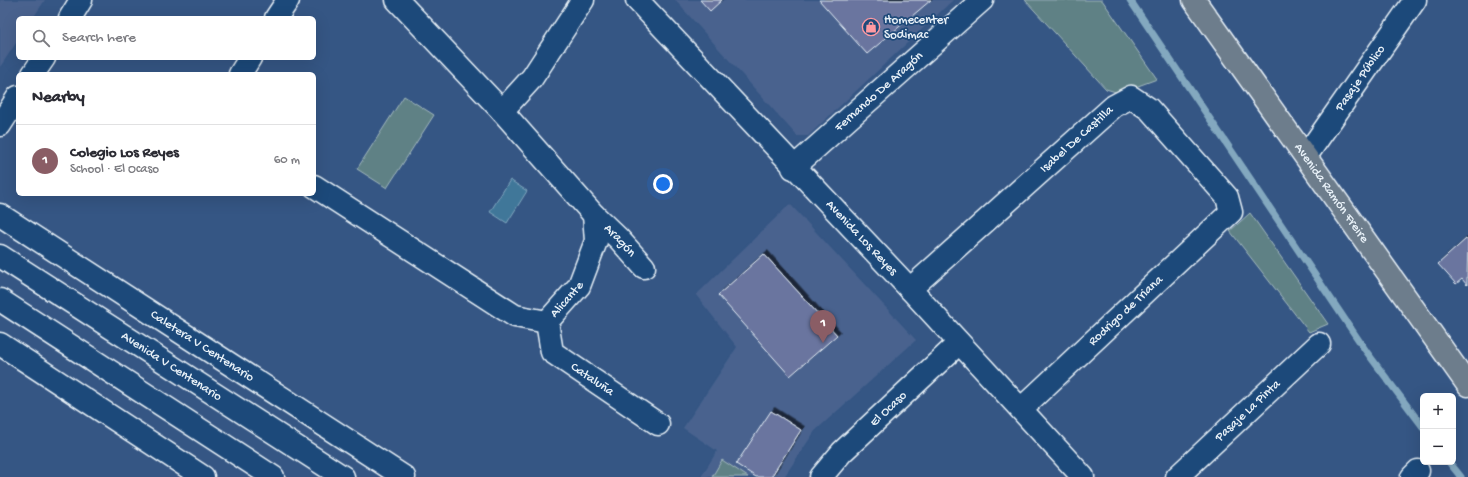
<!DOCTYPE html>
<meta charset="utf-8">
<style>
body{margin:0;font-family:"Gochi Hand",sans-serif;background:#f2f2f3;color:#2b2b33}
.controls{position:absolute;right:12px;bottom:12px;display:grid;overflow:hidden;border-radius:6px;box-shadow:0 4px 16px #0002}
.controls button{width:36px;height:36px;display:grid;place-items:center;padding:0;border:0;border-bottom:1px solid #e1e1e2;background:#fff;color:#2b2b33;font:20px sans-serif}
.you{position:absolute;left:663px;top:184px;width:14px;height:14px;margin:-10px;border:3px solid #fff;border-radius:50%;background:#1a73e8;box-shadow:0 0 0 6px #1a73e833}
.badge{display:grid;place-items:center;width:26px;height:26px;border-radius:50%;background:#8a5d65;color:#fff;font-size:13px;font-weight:700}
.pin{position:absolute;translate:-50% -33px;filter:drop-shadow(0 1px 2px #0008)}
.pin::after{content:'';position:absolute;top:21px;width:14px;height:12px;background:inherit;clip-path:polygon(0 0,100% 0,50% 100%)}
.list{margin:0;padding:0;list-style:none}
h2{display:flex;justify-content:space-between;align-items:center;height:52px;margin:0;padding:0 16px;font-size:17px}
h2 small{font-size:13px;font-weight:400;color:#7c7c81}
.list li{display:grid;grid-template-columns:26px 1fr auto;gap:12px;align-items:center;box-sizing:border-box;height:72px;padding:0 16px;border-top:1px solid #e1e1e2}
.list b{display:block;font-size:15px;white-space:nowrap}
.list p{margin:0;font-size:13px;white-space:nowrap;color:#7c7c81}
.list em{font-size:13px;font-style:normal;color:#7c7c81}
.icon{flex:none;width:22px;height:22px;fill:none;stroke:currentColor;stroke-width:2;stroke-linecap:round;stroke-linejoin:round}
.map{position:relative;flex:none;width:1468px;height:477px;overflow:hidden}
.search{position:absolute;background:#fff;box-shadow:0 4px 16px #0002;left:16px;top:16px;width:300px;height:44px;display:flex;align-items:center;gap:10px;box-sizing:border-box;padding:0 14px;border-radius:6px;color:#7c7c81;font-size:15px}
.panel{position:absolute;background:#fff;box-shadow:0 4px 16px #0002;left:16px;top:72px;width:300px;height:124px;border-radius:6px}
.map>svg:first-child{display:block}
</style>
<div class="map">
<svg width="1468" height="477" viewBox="0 0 1468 477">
<defs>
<filter id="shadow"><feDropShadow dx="3.5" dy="-3.5" stdDeviation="0" flood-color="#0009"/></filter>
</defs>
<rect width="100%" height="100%" fill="#355684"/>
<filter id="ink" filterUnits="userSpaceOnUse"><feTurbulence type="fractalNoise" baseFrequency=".025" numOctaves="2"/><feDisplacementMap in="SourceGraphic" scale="8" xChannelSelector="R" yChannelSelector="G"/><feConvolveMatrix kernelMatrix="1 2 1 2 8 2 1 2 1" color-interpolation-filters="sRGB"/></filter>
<g filter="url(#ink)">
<path fill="#48628e" d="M0 0H45L33 18H18V40L0 67Z
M675 0H953L808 136H797Z
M790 204 916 340 815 431 784 477H701L717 451 683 428 737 347 696 295Z"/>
<path fill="#5f8185" stroke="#a4b9be" d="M1025 0H1102L1157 79 1119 93 1106 89Z
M404 96 434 115 387 188 357 169Z
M1250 213 1328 324 1309 332 1230 231Z
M722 460 748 477H712Z"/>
<path fill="#3f7799" stroke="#83a8bf" d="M510 180 527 191 507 223 490 212Z"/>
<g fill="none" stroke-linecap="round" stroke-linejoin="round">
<path stroke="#83a8bf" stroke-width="7" d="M1130 0 1366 351 1423 427
M1449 462 1461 477"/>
</g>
<path fill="#6a759f" stroke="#e8f1f8" filter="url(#shadow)" d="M700 0H722L710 11Z
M819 0H931L867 54Z
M1466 239 1468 241 1467 285 1462 279 1456 284 1438 264Z
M764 254 837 335 790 376 718 295Z
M771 411 801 430 771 477H756L736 464Z"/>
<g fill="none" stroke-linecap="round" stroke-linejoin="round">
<defs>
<g id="minor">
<path id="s1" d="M397 0 502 111 594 215 619 239 644 267"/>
<path id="s2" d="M637 0 910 289 1083 477"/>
<path d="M70 18 81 0"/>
<path d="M276 18 288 0"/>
<path d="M33 74 44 58"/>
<path d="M240 74 250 58"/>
<path d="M502 111 532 78 583 0"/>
<path d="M0 125 18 97"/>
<path id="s3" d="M1306 156 1415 0"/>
<path id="s4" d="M793 168 982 0"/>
<path d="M314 186 515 316 547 322"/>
<path id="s5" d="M0 215 404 477"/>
<path id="s6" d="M910 289 1114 106 1131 97 1149 109 1227 197 1231 212 1021 409"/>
<path id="s7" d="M547 322 552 352 658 424"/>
<path id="s8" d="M547 322 579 286 596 241 594 215"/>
<path d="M0 344 203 477"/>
<path id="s9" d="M821 477 842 452 959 343"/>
<path id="s10" d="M1177 477 1319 344"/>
<path d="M1412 477 1418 471"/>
</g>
<g id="secondary">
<path id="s11" d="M0 256 343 477"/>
<path d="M0 300 273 477"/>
</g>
<g id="primary">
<path id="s12" d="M1194 0 1468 385"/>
</g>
</defs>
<use href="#minor" stroke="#e8f1f8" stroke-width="25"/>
<use href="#secondary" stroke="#e8f1f8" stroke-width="25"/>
<use href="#primary" stroke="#e8f1f8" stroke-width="25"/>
<use href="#minor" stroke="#1f4a7a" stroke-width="22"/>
<use href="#secondary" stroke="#1f4a7a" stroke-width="22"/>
<use href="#primary" stroke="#6d7d8c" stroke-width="22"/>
</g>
</g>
<defs>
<symbol id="shop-ring" viewBox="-11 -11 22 22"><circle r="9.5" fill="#1f4a7a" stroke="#ff9aa2" stroke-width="1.5"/><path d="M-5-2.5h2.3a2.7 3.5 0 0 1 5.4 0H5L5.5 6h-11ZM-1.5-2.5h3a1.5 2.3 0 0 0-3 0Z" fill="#ff9aa2"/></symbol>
</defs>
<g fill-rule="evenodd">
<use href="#shop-ring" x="861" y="17" width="20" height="20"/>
</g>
<g text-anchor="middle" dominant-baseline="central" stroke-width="3.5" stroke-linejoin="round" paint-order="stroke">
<g font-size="13" fill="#e8f1f8" stroke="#1f4a7a" text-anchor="start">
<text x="884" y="20">Homecenter<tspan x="884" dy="15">Sodimac</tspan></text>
</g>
<g font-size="13" fill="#e8f1f8" stroke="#1f4a7a">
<text stroke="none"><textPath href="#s3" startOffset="95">Pasaje Público</textPath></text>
<text stroke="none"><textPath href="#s4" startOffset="115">Fernando De Aragón</textPath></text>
<text stroke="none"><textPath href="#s6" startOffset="224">Isabel De Castilla</textPath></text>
<text stroke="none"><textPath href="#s12" startOffset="237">Avenida Ramón Freire</textPath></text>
<text stroke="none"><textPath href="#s2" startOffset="327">Avenida Los Reyes</textPath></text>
<text stroke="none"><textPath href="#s1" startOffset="328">Aragón</textPath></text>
<text stroke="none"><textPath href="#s8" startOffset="30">Alicante</textPath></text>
<text transform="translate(1126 311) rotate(-43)">Rodrigo de Triana</text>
<text stroke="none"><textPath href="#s5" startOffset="241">Caletera V Centenario</textPath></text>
<text stroke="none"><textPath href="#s11" startOffset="204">Avenida V Centenario</textPath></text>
<text stroke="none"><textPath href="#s7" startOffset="79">Cataluña</textPath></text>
<text stroke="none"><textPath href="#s9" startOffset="96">El Ocaso</textPath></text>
<text stroke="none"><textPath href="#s10" startOffset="97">Pasaje La Pinta</textPath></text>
</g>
</g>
</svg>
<div class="controls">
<button>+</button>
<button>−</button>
</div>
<div class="you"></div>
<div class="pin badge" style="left:823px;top:343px">1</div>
<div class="search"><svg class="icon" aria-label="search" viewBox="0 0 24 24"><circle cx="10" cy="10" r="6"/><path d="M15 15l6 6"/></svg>Search here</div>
<section class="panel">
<h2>Nearby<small></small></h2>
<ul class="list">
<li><span class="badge">1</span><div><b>Colegio Los Reyes</b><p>School · El Ocaso</p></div><em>60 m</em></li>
</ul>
</section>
</div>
